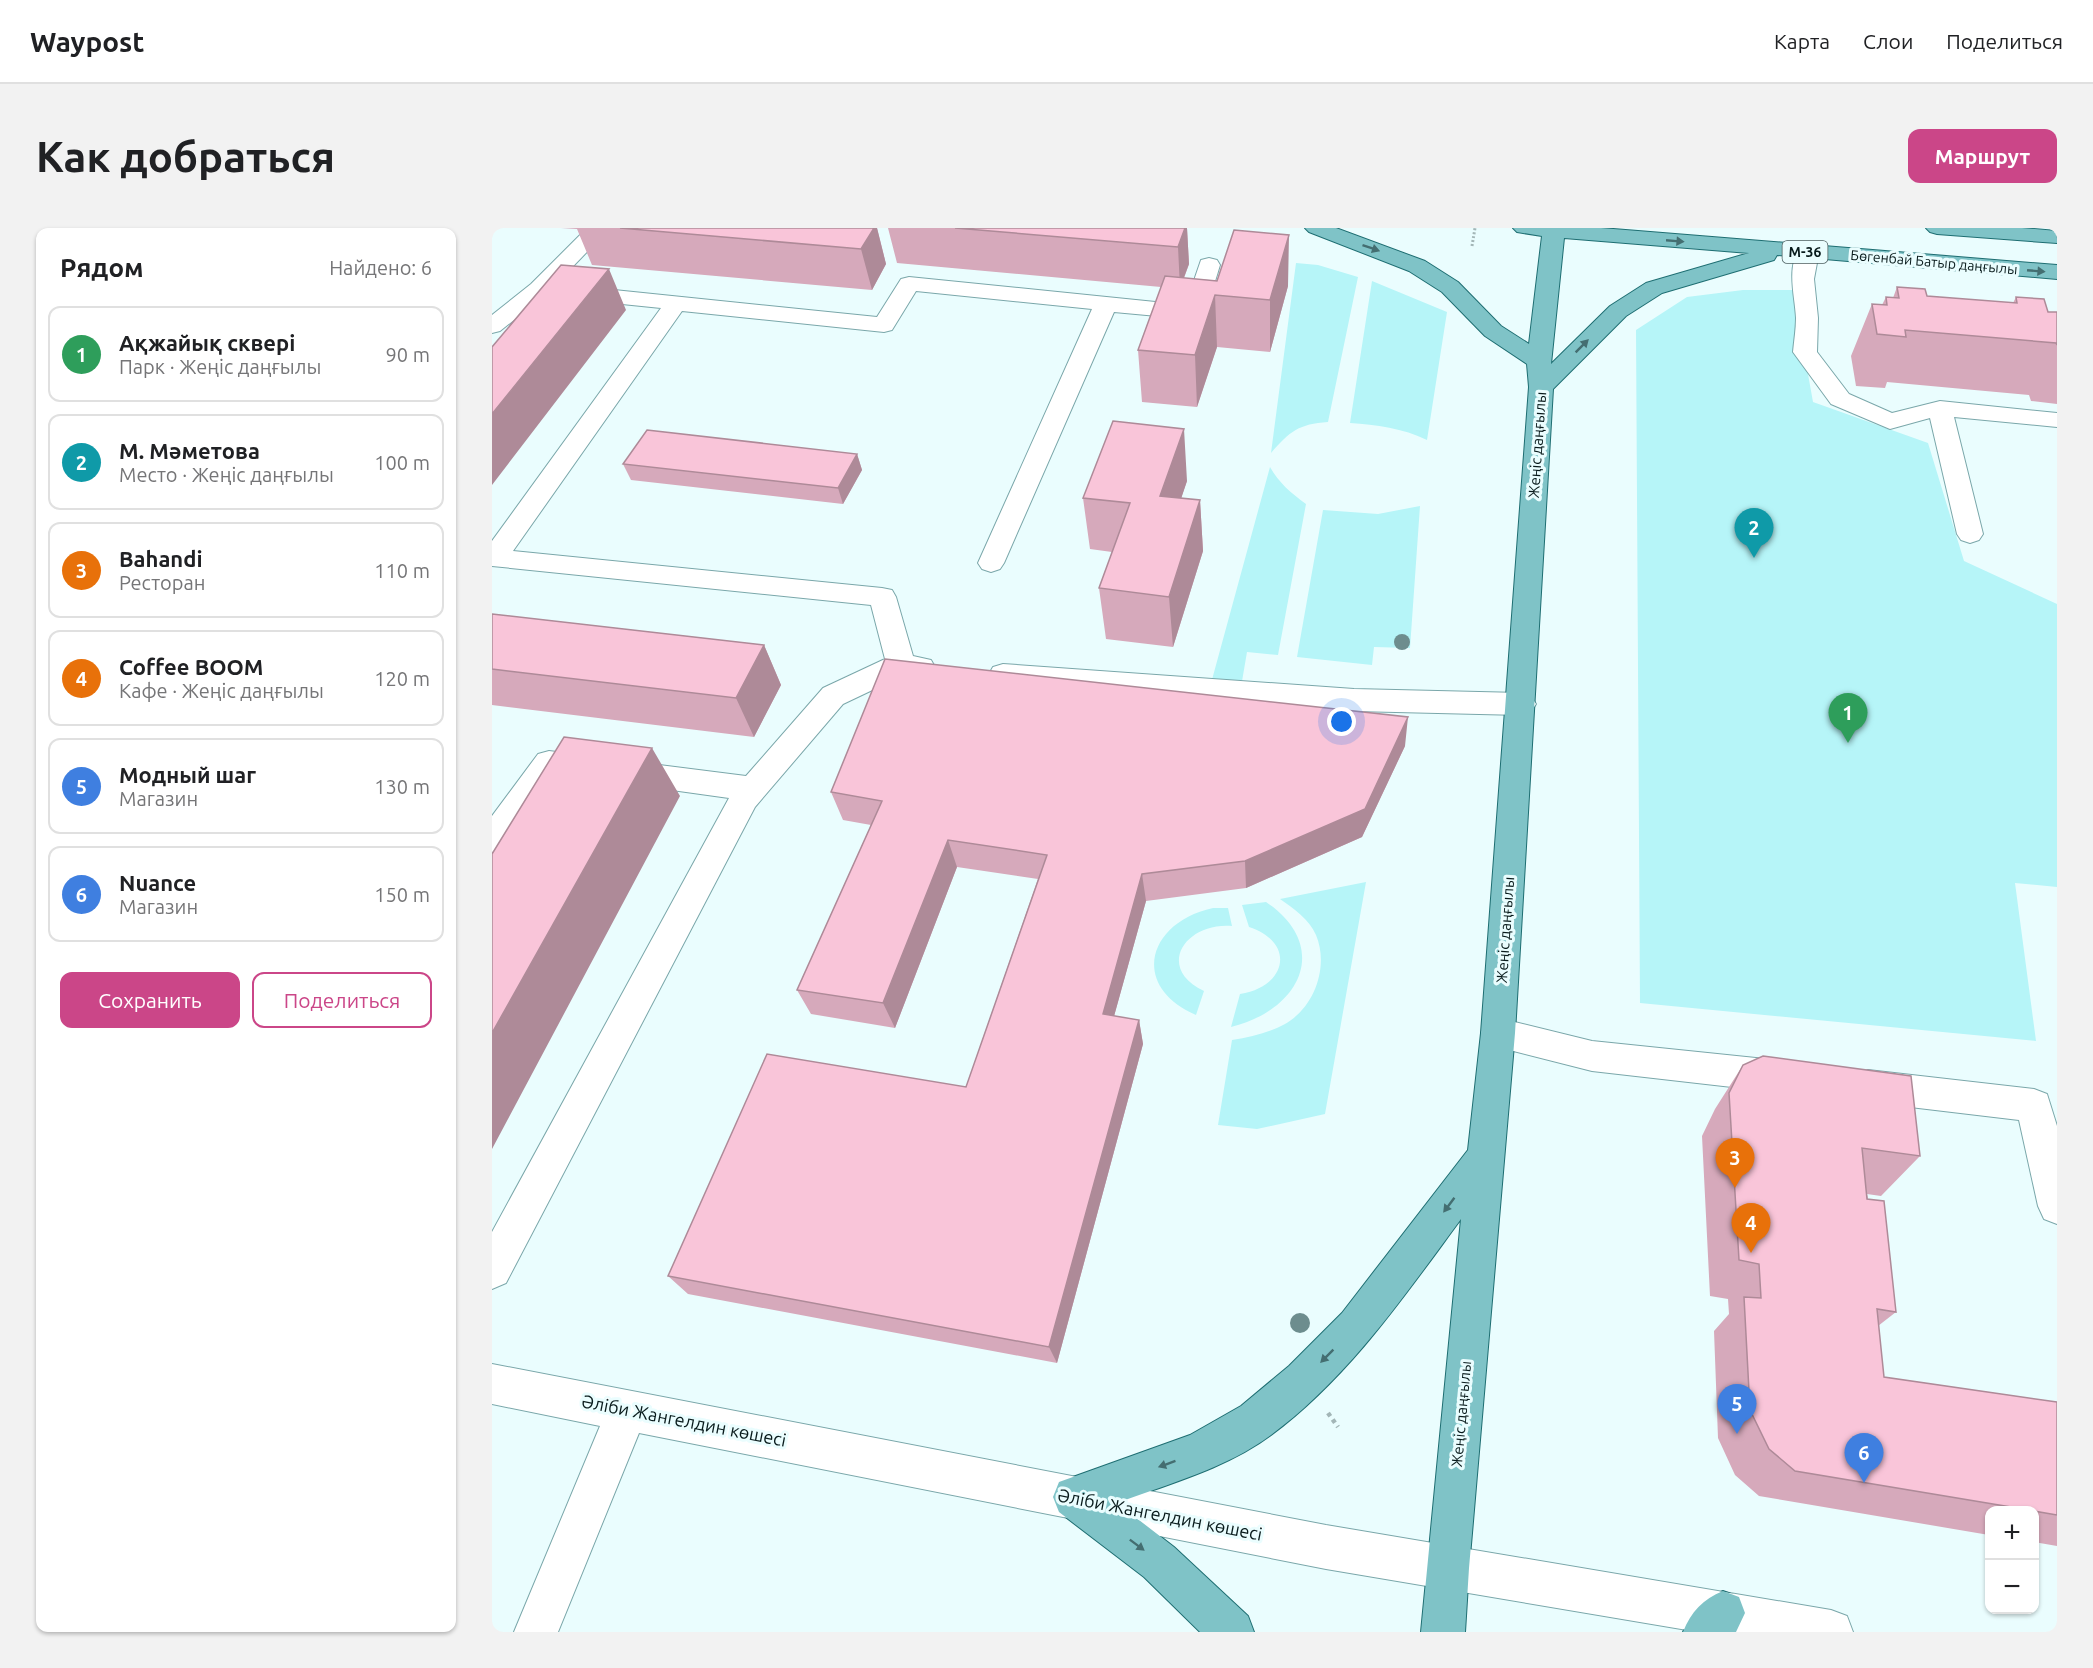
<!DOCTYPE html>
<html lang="ru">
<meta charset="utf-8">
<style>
body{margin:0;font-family:Ubuntu,sans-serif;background:#f2f2f2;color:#202124}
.controls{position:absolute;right:18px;bottom:18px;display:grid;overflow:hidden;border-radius:12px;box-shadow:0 2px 4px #0004}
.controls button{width:54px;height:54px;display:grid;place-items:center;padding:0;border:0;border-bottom:2px solid #e0e0e0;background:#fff;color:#202124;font:30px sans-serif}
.you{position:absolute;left:850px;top:494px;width:21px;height:21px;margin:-15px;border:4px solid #fff;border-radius:50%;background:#1a73e8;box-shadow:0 0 0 9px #1a73e833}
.badge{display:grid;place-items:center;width:39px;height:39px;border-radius:50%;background:#cb4688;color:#fff;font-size:20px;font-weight:700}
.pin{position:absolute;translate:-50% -50px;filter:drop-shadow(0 2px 3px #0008)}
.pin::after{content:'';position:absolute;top:32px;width:21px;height:18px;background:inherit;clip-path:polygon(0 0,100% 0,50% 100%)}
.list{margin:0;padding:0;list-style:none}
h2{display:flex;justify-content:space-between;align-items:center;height:78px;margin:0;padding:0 24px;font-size:26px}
h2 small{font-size:20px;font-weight:400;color:#757577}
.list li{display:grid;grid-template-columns:39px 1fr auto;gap:18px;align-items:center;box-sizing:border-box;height:96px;margin:0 12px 12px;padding:0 12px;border:2px solid #e0e0e0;border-radius:12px}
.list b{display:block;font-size:22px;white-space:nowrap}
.list p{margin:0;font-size:20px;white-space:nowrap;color:#757577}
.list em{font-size:20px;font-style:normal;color:#757577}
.actions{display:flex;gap:12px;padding:18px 24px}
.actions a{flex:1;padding:14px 0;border:2px solid #cb4688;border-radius:12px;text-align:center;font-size:21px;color:#cb4688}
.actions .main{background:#cb4688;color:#fff}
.map{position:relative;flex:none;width:1565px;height:1404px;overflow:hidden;border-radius:12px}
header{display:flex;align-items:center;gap:36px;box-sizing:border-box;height:84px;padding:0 30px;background:#fff;border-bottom:2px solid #e0e0e0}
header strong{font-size:28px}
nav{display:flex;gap:33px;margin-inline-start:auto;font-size:21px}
.intro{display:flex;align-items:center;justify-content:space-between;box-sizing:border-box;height:144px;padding:0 36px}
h1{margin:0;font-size:42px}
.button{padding:15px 27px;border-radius:12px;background:#cb4688;color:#fff;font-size:21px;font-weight:700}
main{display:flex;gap:36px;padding:0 36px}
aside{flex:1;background:#fff;border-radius:12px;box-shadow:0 2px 4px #0004}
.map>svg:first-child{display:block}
</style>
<header>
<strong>Waypost</strong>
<nav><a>Карта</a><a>Слои</a><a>Поделиться</a></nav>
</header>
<div class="intro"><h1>Как добраться</h1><a class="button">Маршрут</a></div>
<main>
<aside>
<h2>Рядом<small>Найдено: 6</small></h2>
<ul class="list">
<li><span class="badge" style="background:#2e9e5b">1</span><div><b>Ақжайық сквері</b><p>Парк · Жеңіс даңғылы</p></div><em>90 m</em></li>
<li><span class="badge" style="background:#0f9aa8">2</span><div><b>М. Мәметова</b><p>Место · Жеңіс даңғылы</p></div><em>100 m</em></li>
<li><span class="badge" style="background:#e8710a">3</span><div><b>Bahandi</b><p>Ресторан</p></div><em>110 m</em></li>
<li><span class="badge" style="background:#e8710a">4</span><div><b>Coffee BOOM</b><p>Кафе · Жеңіс даңғылы</p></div><em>120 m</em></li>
<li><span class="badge" style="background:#3f7fe0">5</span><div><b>Модный шаг</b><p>Магазин</p></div><em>130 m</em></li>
<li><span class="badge" style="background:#3f7fe0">6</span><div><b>Nuance</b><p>Магазин</p></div><em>150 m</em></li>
</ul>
<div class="actions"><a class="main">Сохранить</a><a>Поделиться</a></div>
</aside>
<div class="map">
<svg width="1565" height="1404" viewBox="0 0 1565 1404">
<rect width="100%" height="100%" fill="#eafdfe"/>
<path fill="#b6f5f8" d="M804 35 826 37 866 49 836 194C807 196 798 203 779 225Z
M880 53 955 84 935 212C911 200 884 197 858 195Z
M1251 62H1301L1321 174 1436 215 1472 333 1565 376V659L1523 655 1544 813 1148 775 1144 102 1195 69Z
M778 239C787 255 799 265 814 276L786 427 755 424 748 465 718 459Z
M928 278 918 420 882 419 880 437 805 429 831 282 886 286Z
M874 654 833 886 765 901 726 897 740 812C759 809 776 805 793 796 823 779 837 738 824 707 817 691 802 681 788 671Z
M774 674C840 719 808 782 739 799L748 766C794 759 805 715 757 699L750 677Z
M721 680H736L740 698C693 694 663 740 712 763L704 787C637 758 656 694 721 680Z"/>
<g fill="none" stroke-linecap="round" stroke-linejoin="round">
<defs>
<path id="minor" d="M95 0H118L64 56 385 89 409 51 417 49 683 76 697 67 709 32 717 30 725 32 728 37C720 63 717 82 687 90L622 84 512 335 508 341 499 344 490 341 486 335 600 81 424 63 400 102 392 104 190 83 21 323 390 360 400 362 404 369 421 428 439 432 443 439 439 446 429 449 412 447 351 476 263 579 14 1055 0 1061V1004L237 570 65 546 11 621 0 624V588L46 526 57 523 254 548 331 460 393 431 379 377 0 338V313L169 80 52 68 8 103 0 105V87L39 56Z
M1316 18 1324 19 1327 24 1322 51 1326 90 1325 124 1357 166 1400 185 1448 173 1565 185V199L1462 189 1491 306 1487 312 1478 315 1469 312 1465 306 1438 190 1398 201 1339 176 1301 124C1302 113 1304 101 1304 90 1303 68 1294 40 1308 19Z
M511 436 862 461 1029 465 1039 468 1044 476 1039 484 1029 487 862 483 511 456 501 453 497 446 501 439Z
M1006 790 1100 813 1292 833 1305 838 1310 849 1305 860 1292 865 1100 843 994 816 989 805 994 794Z
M1376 842 1542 861 1555 866 1565 898V996L1552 991 1546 978 1527 892 1376 874 1363 869 1358 858 1363 847Z
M0 1136 834 1297 1339 1382 1355 1388 1361 1404H1207L834 1341 147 1205 66 1404H22L108 1198 0 1176Z"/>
<path id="major" d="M813 0H844L933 33 966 54 1009 98 1037 116 1050 8 1025 4 1021 0H1109L1565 37V51L1285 27 1282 32 1170 65 1134 88 1061 161 1023 805 977 1340 973 1404H929L969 991C912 1068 857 1149 779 1207 735 1240 676 1256 625 1275L682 1319 756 1388 762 1404H708L652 1349 567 1284 561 1269 567 1254 698 1207 749 1178 797 1138 850 1085 976 922 989 805 1037 159 1035 136 993 108 950 64 917 43 817 4ZM1072 10 1257 25 1154 55 1118 78 1059 136Z
M1434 0H1530L1565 3V15L1445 6 1438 4Z
M1231 1363 1247 1369 1253 1385 1244 1404H1191C1199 1384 1211 1371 1231 1363Z"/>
</defs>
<use href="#minor" stroke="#7aa7aa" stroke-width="2"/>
<use href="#major" stroke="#1e6e72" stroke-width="2"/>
<path stroke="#a3b6b7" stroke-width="3" stroke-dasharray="2 2" stroke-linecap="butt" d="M980 18 983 0"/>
<path stroke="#a3b6b7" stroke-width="4.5" stroke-dasharray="4 4" stroke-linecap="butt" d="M836 1185 846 1199"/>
<use href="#minor" fill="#fff" fill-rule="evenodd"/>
<use href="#major" fill="#7fc3c7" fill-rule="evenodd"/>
</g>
<g fill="#6d8d8e">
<circle cx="910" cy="414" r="8"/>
<circle cx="808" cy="1095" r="10"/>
</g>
<path fill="#d6a9bb" d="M69 0H385L394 36 380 62 100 37 85 1Z
M396 0H695L697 36 692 50 796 58 778 124 725 119 705 179 650 174 646 122 669 59 405 35Z
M1405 59 1435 68 1521 75 1524 69 1556 84H1565V176L1539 173 1537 167 1395 154 1393 160 1364 158 1359 128 1380 76 1390 77 1394 69 1401 70Z
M365 226 370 242 351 276 139 252 131 236Z
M695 253 689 270 708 272 711 323 681 419 614 411 607 360 620 324 598 321 591 270Z
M0 386 272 417 289 457 262 509 0 477Z
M913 518 870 609 754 660 654 673 622 788 647 792 651 816 565 1135 196 1066 176 1048 474 859 546 651 465 639 403 800 319 786 305 762 379 597 351 592 339 564Z
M1251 837 1428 928 1389 968 1375 966 1404 1084 1386 1098 1392 1149 1565 1174V1318L1542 1314V1282H1497V1307L1267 1268 1243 1247 1226 1210 1222 1103 1237 1086 1236 1071 1218 1068 1210 908 1223 881Z"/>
<path fill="#ae8a98" d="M382 0H385L394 36 380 62 369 21Z
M693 0H695L697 36 688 60 686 19Z
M797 7 796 58 778 124V72Z
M117 41 134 82 0 257V186Z
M723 67 725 119 705 179 703 127Z
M692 201 695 253 673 319 668 268Z
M365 226 370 242 351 276 346 260Z
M708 272 711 323 681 419 677 369Z
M272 417 289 457 262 509 244 470Z
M916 489 913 518 870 609 754 660 753 633Z
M160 520 188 568 0 921V805Z
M456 612 465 639 403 800 391 775Z
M650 646 654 673 616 810 611 786Z
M647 792 651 816 565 1135 557 1119Z"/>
<path fill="#f9c5d9" stroke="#ae8a98" stroke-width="1.5" d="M128 0H382L369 21Z
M463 0H693L686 19Z
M742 2 797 7 778 72 723 67 703 127 646 122 673 48 725 53Z
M69 37 117 41 0 186V119Z
M1405 59 1433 61 1435 68 1525 75 1524 69 1552 71 1556 84H1565V117L1564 115 1413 102 1414 109 1385 106 1380 76 1395 77 1394 69 1407 70Z
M621 193 692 201 668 268 708 272 677 369 607 360 638 275 591 270Z
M155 202 365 226 346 260 131 236Z
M0 386 272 417 244 470 0 441Z
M393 431 916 489 873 581 753 633 650 646 611 786 647 792 557 1119 176 1048 275 826 474 859 555 627 456 612 391 775 305 762 390 573 339 564Z
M72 509 160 520 0 805V626Z
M1271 828 1419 848 1428 928 1370 920 1375 971 1392 973 1404 1084 1385 1081 1392 1149 1565 1174V1287L1542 1283V1282H1537L1303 1243 1277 1221 1258 1182 1252 1069 1269 1070 1267 1036 1247 1032 1237 865 1251 837Z"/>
<defs><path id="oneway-solid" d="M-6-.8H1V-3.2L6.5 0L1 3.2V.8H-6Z" transform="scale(1.5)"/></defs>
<g fill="#446e71">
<use href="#oneway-solid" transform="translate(1183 13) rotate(5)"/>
<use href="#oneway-solid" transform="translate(879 20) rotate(19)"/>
<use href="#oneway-solid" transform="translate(1544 43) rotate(5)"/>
<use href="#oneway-solid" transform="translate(1090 118) rotate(-45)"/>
<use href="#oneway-solid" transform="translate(957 977) rotate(127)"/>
<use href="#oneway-solid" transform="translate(835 1128) rotate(135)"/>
<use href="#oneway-solid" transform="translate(675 1236) rotate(160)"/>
<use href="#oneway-solid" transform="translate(645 1317) rotate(37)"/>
</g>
<g text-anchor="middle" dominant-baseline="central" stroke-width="6" stroke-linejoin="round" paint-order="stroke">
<rect fill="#eafdfe" stroke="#4c5e5f" stroke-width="1.5" x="1290.5" y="13" width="45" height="22" rx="4.5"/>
<g font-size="14" font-weight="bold" fill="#081a1b">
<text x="1313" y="24">M-36</text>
</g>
<g font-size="14" fill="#081a1b" stroke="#eafdfe">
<text transform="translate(1442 34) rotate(5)">Бөгенбай Батыр даңғылы</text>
</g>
<g font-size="15" fill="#081a1b" stroke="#eafdfe">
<text transform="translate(1045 217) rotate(-86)">Жеңіс даңғылы</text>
<text transform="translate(1013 702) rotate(-86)">Жеңіс даңғылы</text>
<text transform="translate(969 1186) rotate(-85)">Жеңіс даңғылы</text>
</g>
<g font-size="18" fill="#081a1b" stroke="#eafdfe">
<text transform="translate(192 1192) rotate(11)">Әліби Жангелдин көшесі</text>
<text transform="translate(668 1286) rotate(11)">Әліби Жангелдин көшесі</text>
</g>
</g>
</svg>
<div class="controls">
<button>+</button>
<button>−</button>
</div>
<div class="you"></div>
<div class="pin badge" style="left:1356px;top:515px;background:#2e9e5b">1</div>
<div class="pin badge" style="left:1262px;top:330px;background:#0f9aa8">2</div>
<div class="pin badge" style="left:1243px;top:960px;background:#e8710a">3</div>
<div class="pin badge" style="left:1259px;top:1025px;background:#e8710a">4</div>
<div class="pin badge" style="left:1245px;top:1206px;background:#3f7fe0">5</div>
<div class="pin badge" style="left:1372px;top:1255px;background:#3f7fe0">6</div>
</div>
</main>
